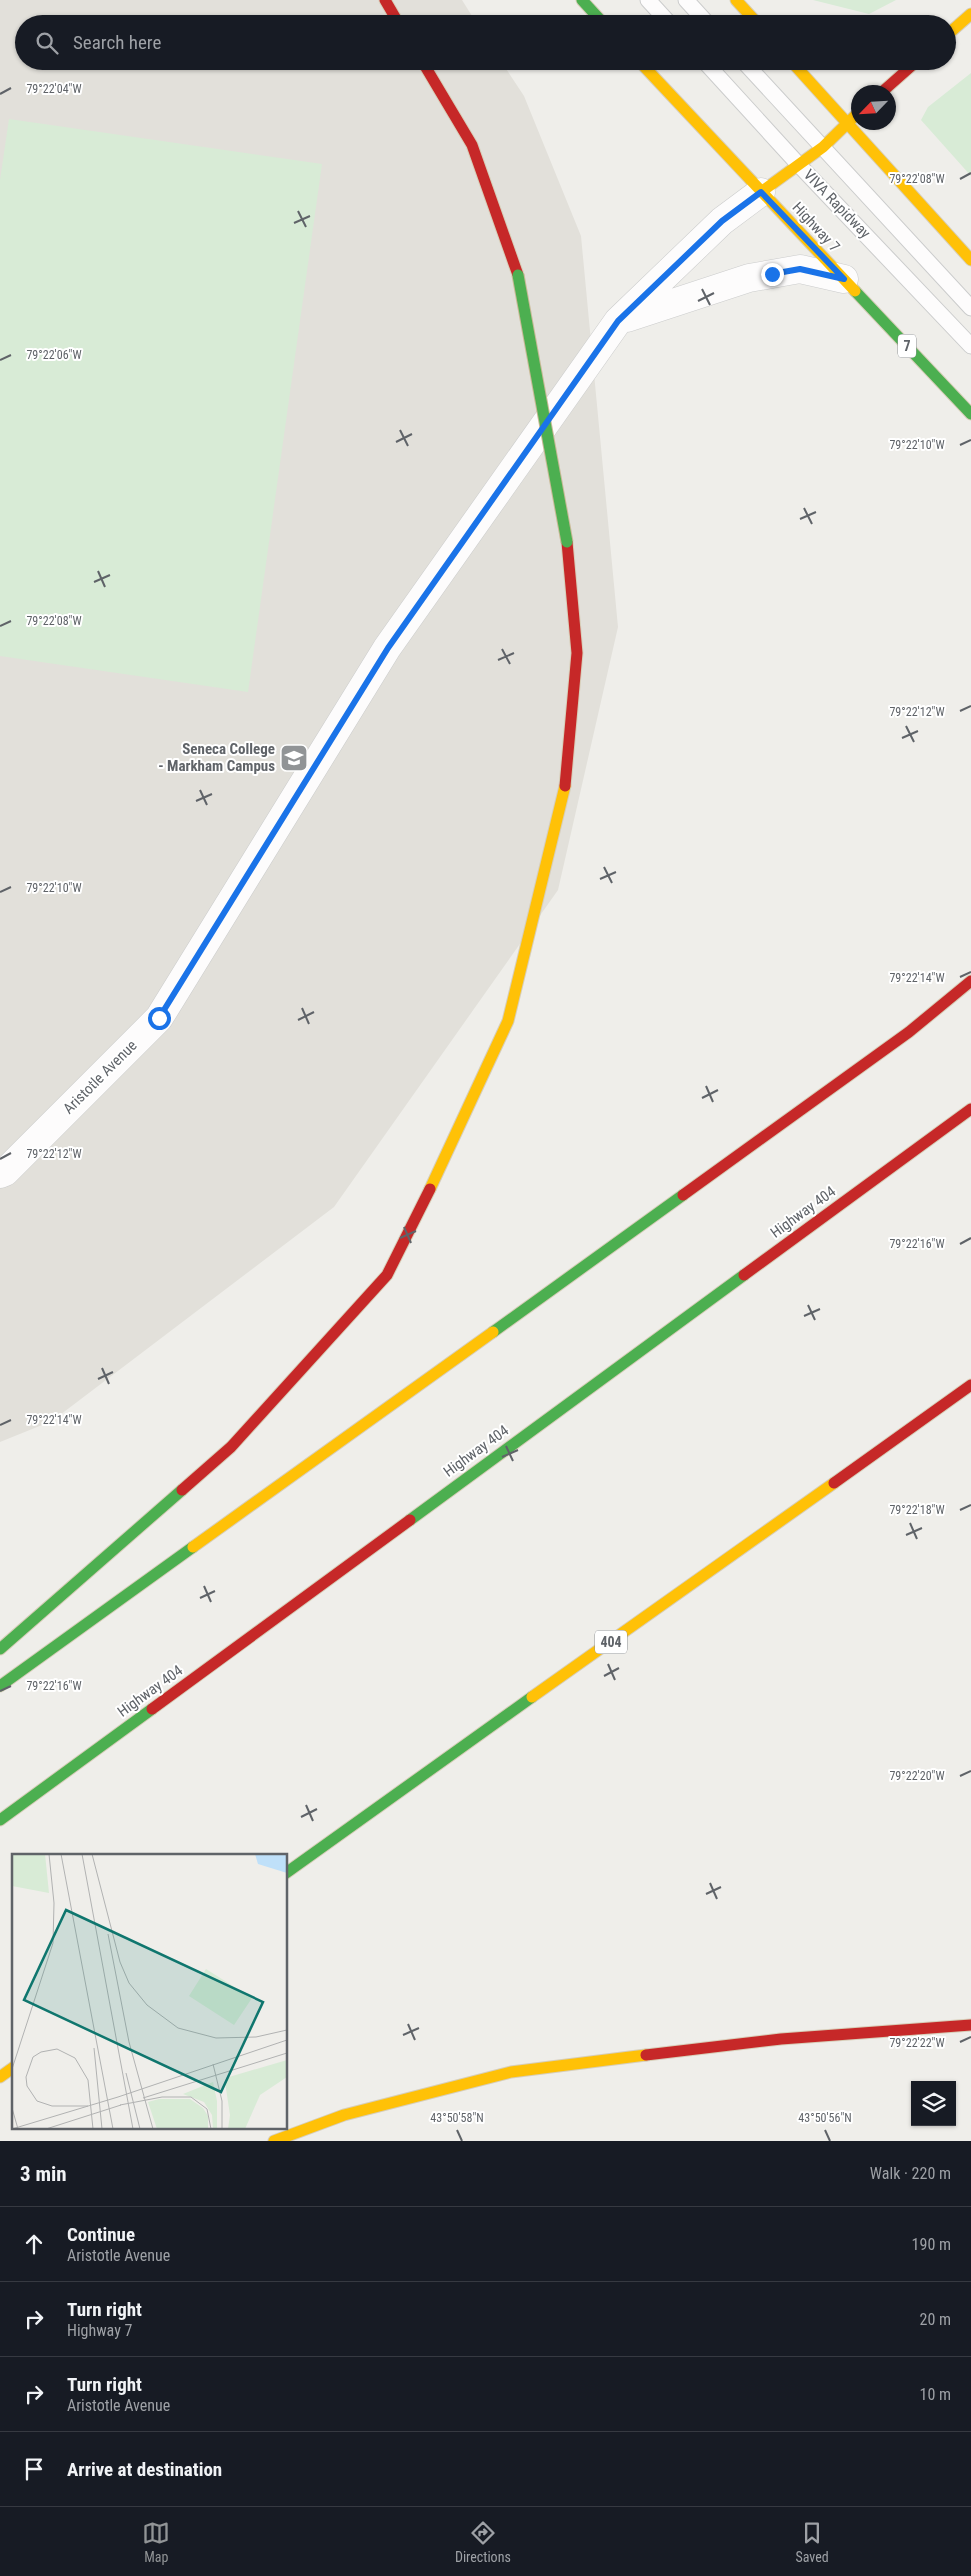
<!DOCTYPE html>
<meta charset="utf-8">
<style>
body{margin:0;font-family:"Roboto Condensed",sans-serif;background:#20242c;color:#f1f3f6}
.controls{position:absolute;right:15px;bottom:15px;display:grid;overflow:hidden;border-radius:0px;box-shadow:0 1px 4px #0004}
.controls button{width:45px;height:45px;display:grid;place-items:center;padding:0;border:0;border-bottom:1px solid #363941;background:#171b24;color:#f1f3f6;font:25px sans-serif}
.compass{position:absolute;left:851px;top:85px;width:45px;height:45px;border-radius:50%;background:#171b24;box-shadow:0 1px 4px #0004;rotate:245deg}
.stop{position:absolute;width:15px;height:15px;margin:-11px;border:4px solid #1a73e8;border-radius:50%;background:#fff}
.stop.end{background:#1a73e8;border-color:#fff;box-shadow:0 1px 5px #0008}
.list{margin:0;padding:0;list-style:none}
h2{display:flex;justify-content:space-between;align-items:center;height:65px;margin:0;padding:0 20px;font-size:21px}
h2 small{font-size:16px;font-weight:400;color:#9ea1a6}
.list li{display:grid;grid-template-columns:32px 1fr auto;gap:15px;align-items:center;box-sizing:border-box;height:75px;padding:0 20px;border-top:1px solid #363941}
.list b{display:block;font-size:19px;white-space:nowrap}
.list p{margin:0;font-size:16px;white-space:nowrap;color:#9ea1a6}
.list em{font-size:16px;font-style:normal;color:#9ea1a6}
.icon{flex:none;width:28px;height:28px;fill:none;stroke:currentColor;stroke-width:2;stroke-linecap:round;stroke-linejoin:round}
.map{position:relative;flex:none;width:971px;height:2141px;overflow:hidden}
.search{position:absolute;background:#171b24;box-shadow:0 1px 4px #0004;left:15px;right:15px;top:15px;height:55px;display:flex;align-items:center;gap:12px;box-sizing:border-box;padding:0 18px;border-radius:28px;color:#9ea1a6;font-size:19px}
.sheet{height:365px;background:#171b24}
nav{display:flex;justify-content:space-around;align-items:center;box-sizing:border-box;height:70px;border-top:1px solid #363941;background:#171b24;font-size:14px;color:#9ea1a6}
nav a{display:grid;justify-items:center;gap:2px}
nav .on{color:#919496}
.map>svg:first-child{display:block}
</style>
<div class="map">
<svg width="971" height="2141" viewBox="0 0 971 2141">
<rect width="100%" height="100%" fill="#efeeea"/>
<path fill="#e2e0da" d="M0 0H462L477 24H24V61H501L524 96 581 236 618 627 558 890 334 1207 52 1421 0 1442Z"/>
<path fill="#d8ebd6" d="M813 0H896L869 14Z
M971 73V176L921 120 928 107Z
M9 119 322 164 248 692 0 656V180Z"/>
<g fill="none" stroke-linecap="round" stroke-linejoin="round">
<defs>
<path id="lane" d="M648 0 670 24
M686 0 708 24
M704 61 798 164 971 346
M743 61 971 308"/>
<path id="street" d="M627 318 749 278 800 269 844 279
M0 1174 5 1172 159 1018 387 648 618 321 722 221 761 192"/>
<path id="fast" d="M582 0 604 24
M855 291 971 414
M493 1332 683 1195
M410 1520 744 1275
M0 1649 182 1490
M0 1686 193 1547
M0 1820 152 1709
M286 1873 532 1697"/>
<path id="slow" d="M736 0 758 24
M947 35 971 14
M639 61 855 291
M791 61 971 260
M761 192 823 147 858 113
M430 1189 508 1021 565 786
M193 1547 493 1332
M532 1697 834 1483
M0 2077 14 2067
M274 2141 344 2115 511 2072 646 2055"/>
<path id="jam" d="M385 0 399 24
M422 61 472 145 518 275
M882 92 917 61
M565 786 577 653 567 542
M683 1195 909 1032 971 981
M744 1275 971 1109
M834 1483 971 1385
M182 1490 231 1447 387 1275 430 1189
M152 1709 410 1520
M646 2055 781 2039 971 2025"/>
</defs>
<use href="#lane" stroke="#cbcccc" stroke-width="17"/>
<use href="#street" stroke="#cbcccc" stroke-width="29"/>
<use href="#fast" stroke="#d7ceb8" stroke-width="13"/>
<use href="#slow" stroke="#d7ceb8" stroke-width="13"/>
<use href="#jam" stroke="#d7ceb8" stroke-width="13"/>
<use href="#lane" stroke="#fdfcfc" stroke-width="15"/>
<use href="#street" stroke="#fdfcfc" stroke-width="28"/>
<use href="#fast" stroke="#4caf50" stroke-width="11"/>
<use href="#slow" stroke="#ffc107" stroke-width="11"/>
<use href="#jam" stroke="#c62828" stroke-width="11"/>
<defs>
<path id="fast-bridge" d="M518 275 567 542"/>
</defs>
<use href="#fast-bridge" stroke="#c8b996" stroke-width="13" stroke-linecap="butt"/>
<use href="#fast-bridge" stroke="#4caf50" stroke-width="11"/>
</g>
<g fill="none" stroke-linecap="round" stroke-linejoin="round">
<path stroke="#1a73e8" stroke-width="6" d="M159 1018 388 648 618 321 722 221 761 192 844 279 800 269 772 274"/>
</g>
<path fill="none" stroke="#5f6368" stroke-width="2" d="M0 94 11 88M960 179 971 173M298 211 306 227M294 223 310 216M702 289 710 305M698 301 714 293M0 360 11 355M400 430 408 446M396 442 412 434M960 445 971 440M804 508 812 524M800 519 816 512M98 571 105 587M94 582 110 575M0 626 11 621M502 649 510 664M498 660 514 653M960 711 971 706M906 726 914 742M902 738 918 731M200 790 207 805M196 801 212 794M604 867 612 883M600 879 616 872M0 892 11 887M960 977 971 972M302 1008 309 1024M298 1020 314 1012M706 1086 713 1102M702 1098 718 1090M0 1159 11 1153M404 1227 411 1243M400 1238 416 1231M960 1244 971 1238M808 1305 815 1320M804 1316 820 1309M102 1368 109 1384M98 1379 113 1372M0 1425 11 1420M506 1446 513 1461M502 1457 518 1450M960 1510 971 1505M910 1523 917 1539M906 1535 922 1528M204 1586 211 1602M200 1598 215 1591M608 1664 615 1680M604 1676 619 1668M0 1691 11 1686M960 1776 971 1771M306 1805 313 1821M301 1817 317 1809M710 1883 717 1899M706 1894 721 1887M408 2024 415 2040M403 2035 419 2028M960 2042 971 2037M457 2130 462 2141M825 2130 830 2141"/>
<defs>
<symbol id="university-square" viewBox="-11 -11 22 22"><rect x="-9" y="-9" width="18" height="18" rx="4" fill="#919496" stroke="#fff"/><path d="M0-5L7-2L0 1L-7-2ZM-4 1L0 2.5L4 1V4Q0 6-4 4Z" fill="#fff"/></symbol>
</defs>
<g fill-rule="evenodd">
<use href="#university-square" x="278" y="742" width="32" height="32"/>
</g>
<g text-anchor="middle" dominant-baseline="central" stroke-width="4" stroke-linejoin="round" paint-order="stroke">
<g fill="#fff" stroke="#8f9295" stroke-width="1">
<rect x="898" y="334.5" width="18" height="23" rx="4"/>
<rect x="595" y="1630.5" width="32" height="23" rx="4"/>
</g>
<g font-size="14" font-weight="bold" fill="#5f6368">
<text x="907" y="346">7</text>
<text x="611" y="1642">404</text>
</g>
<g font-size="15" fill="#5f6368" stroke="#fff">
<text transform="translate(837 204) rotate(46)">VIVA Rapidway</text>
<text transform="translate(816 227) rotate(47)">Highway 7</text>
<text transform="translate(100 1077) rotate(-45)">Aristotle Avenue</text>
<text transform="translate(803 1212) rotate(-36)">Highway 404</text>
<text transform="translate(476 1451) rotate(-36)">Highway 404</text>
<text transform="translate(150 1691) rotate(-36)">Highway 404</text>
</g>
<g font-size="15" font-weight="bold" fill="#5f6368" stroke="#fff" text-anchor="end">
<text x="275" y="749">Seneca College<tspan x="275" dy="17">- Markham Campus</tspan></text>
</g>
</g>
<g transform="translate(12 1854)">
<rect width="275" height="275" fill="#efeeea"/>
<path d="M0 0H33L37 39 0 32ZM194 115 240 144 222 171 177 142ZM275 206V223L248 241 233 275H216L218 261 213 228 217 223ZM201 228 205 247V275H201L200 261 192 248 171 240ZM147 245H178L191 254 196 262V275H145L136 248Z" fill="#d8ebd6"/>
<path d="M243 0H275V19L246 10Z" fill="#bfe0f9"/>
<path fill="none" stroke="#b1b2b2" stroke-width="1" d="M49 0 101 275M70 0 121 275M80 0 108 108 117 129 135 151 166 174 204 184 244 183 275 176M96 80 117 188 141 275M82 194 90 275M201 210 210 247V275M0 215 41 89 42 49 37 0M114 219 128 275M131 244 275 199M108 251 150 243H179L195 255 199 275M76 252H40L25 247 15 232 14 223 21 203 29 198 45 195 63 204 76 226 81 275M0 254 6 275M0 275 106 243 275 186M34 275 109 251"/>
<path fill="#0f766e" fill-opacity="0.15" stroke="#0f766e" stroke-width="2.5" d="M54 56 251 148 209 238 12 146Z"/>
<rect width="275" height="275" fill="none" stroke="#5f6368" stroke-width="2.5"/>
</g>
<g font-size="12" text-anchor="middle" fill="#5f6368" stroke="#fff" stroke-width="4" stroke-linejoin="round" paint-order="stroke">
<text x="54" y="93">79°22'04"W</text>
<text x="917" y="183">79°22'08"W</text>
<text x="54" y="359">79°22'06"W</text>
<text x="917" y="449">79°22'10"W</text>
<text x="54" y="625">79°22'08"W</text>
<text x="917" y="716">79°22'12"W</text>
<text x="54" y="892">79°22'10"W</text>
<text x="917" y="982">79°22'14"W</text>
<text x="54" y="1158">79°22'12"W</text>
<text x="917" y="1248">79°22'16"W</text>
<text x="54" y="1424">79°22'14"W</text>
<text x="917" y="1514">79°22'18"W</text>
<text x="54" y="1690">79°22'16"W</text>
<text x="917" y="1780">79°22'20"W</text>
<text x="917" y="2047">79°22'22"W</text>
<text x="457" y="2122">43°50'58"N</text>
<text x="825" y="2122">43°50'56"N</text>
</g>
</svg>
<div class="controls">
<button><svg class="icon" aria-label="layers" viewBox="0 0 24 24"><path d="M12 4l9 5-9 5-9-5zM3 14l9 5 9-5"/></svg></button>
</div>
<svg class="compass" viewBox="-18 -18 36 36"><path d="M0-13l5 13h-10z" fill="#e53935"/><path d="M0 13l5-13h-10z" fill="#9ea1a6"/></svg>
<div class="stop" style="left:159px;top:1018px"></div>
<div class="stop end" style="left:772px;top:274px"></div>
<div class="search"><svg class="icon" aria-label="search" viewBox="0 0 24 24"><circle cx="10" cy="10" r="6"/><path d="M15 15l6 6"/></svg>Search here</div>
</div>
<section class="sheet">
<h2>3 min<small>Walk · 220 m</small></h2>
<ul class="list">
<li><svg class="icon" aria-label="ahead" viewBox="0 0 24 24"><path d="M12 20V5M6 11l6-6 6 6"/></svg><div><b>Continue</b><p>Aristotle Avenue</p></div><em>190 m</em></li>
<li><svg class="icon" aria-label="right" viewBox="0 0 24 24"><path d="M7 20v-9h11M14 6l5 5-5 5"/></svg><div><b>Turn right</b><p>Highway 7</p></div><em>20 m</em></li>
<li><svg class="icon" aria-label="right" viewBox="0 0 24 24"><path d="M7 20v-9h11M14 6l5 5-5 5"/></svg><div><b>Turn right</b><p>Aristotle Avenue</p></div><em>10 m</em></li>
<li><svg class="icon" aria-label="arrive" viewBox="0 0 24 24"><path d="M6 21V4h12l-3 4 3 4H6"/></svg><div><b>Arrive at destination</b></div></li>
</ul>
</section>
<nav>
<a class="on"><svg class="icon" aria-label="map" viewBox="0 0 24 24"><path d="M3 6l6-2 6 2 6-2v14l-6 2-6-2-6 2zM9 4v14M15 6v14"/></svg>Map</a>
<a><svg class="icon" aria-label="directions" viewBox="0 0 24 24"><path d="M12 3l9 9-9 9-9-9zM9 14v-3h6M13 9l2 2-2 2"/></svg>Directions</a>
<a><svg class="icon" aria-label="saved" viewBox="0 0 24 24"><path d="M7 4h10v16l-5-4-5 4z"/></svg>Saved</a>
</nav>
